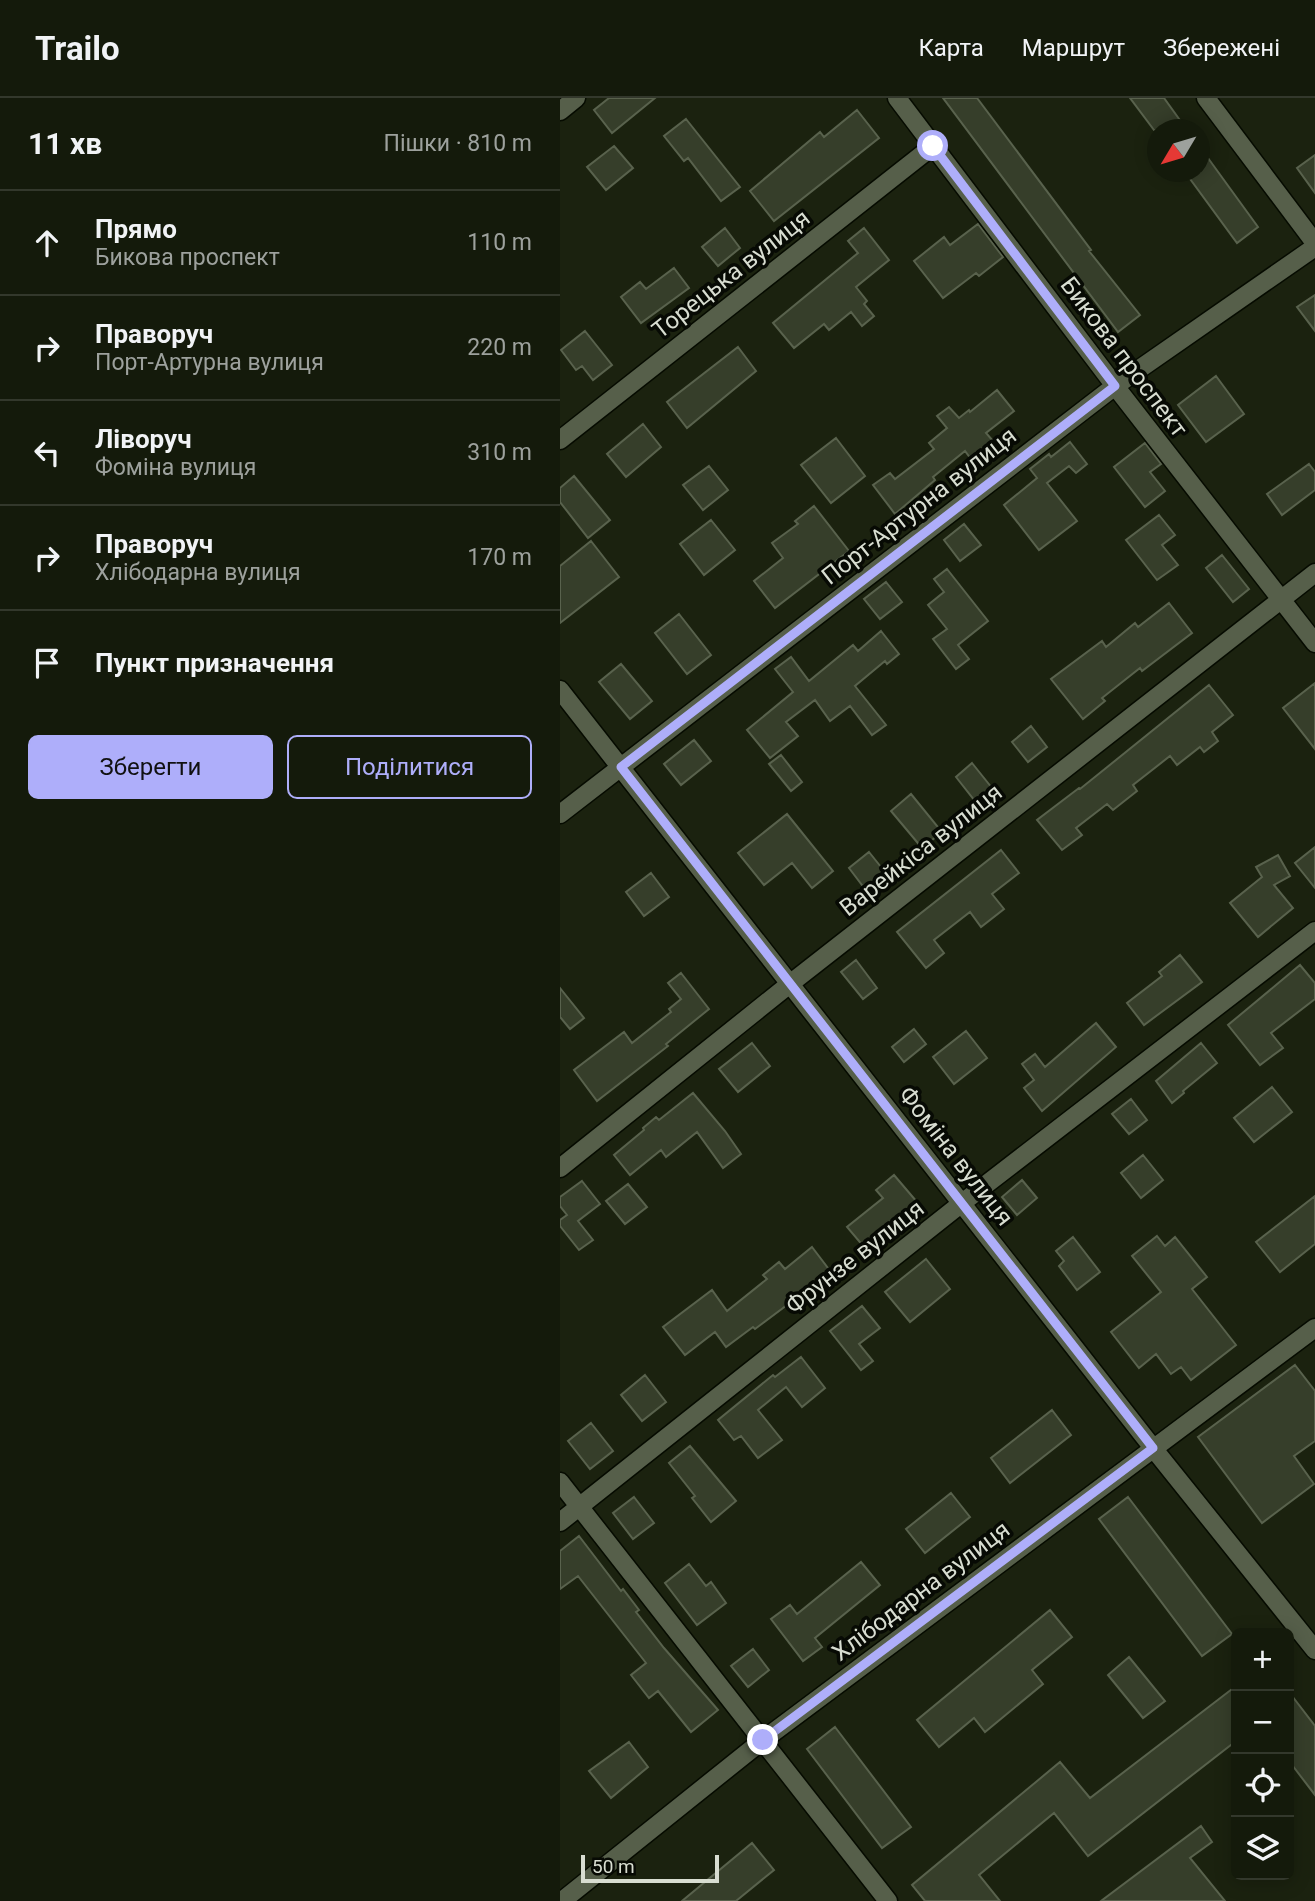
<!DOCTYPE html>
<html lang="uk">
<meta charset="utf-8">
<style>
body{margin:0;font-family:Roboto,sans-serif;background:#212719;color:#f1f3f6}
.controls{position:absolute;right:21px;bottom:21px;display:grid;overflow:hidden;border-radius:10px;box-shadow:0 4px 18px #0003}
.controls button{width:63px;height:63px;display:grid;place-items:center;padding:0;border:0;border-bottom:2px solid #33382c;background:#141a0b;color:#f1f3f6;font:35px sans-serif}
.compass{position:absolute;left:587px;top:21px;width:63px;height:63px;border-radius:50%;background:#141a0b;box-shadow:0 4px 18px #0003;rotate:232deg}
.scale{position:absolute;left:21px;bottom:18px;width:138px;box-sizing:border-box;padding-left:7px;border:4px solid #d8ddd1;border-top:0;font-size:19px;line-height:24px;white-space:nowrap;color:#d8ddd1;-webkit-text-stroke:5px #070a04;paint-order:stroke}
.stop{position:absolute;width:21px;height:21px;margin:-16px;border:5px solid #aeaefa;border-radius:50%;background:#fff}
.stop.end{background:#aeaefa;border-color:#fff;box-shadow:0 2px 7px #0008}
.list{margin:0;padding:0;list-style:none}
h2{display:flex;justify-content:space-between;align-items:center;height:91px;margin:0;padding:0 28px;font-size:30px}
h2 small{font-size:23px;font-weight:400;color:#9da19d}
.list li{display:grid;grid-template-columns:46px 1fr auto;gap:21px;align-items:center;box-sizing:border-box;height:105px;padding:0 28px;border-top:2px solid #33382c}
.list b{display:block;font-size:26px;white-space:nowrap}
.list p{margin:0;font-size:23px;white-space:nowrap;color:#9da19d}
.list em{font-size:23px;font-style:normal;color:#9da19d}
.actions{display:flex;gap:14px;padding:21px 28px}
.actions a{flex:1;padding:16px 0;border:2px solid #aeaefa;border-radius:10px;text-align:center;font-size:24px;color:#aeaefa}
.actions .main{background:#aeaefa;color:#111}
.icon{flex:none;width:38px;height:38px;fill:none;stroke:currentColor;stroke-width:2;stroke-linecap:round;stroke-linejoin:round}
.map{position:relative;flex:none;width:755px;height:1803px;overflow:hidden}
header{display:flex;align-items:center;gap:42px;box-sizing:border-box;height:98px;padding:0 35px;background:#141a0b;border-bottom:2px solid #33382c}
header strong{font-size:33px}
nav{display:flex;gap:38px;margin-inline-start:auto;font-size:24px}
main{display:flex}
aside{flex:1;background:#141a0b}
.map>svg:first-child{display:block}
</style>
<header>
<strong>Trailo</strong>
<nav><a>Карта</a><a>Маршрут</a><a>Збережені</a></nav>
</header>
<main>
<aside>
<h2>11 хв<small>Пішки · 810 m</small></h2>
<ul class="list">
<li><svg class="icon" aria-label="ahead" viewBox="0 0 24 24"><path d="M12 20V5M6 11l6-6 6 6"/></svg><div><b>Прямо</b><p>Бикова проспект</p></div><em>110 m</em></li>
<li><svg class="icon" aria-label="right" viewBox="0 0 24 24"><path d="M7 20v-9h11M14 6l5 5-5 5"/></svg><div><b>Праворуч</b><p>Порт-Артурна вулиця</p></div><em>220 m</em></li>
<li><svg class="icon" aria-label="left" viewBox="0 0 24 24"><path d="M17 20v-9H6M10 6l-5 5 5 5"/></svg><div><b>Ліворуч</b><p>Фоміна вулиця</p></div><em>310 m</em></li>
<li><svg class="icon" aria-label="right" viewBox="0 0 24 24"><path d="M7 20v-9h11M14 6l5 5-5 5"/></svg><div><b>Праворуч</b><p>Хлібодарна вулиця</p></div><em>170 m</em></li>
<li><svg class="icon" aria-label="arrive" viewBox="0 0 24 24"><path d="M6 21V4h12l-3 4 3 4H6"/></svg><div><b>Пункт призначення</b></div></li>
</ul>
<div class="actions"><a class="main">Зберегти</a><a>Поділитися</a></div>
</aside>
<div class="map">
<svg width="755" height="1803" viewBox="0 0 755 1803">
<rect width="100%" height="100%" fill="#1b220f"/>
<path fill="#363e2a" stroke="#59624d" stroke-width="2" d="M49 0H95L52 35 34 12Z
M383 0H417L531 152 529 153 580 217 558 234Z
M570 0H604L627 32H594Z
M297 12 319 40 214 123 190 93 260 34 264 39Z
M126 21 180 89 161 103 128 60 124 63 104 38Z
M54 48 73 70 46 92 27 69Z
M640 49 698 129 677 145 625 74H640Z
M755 57V95L737 70Z
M418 126 443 159 419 178 416 175 383 200 354 163 384 139 390 147Z
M165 130 180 150 158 168 142 149Z
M304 130 329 162 296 189 307 203 304 206 314 218 302 228 291 214 269 232 264 226 234 250 213 225 298 155 288 143Z
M114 170 129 190 81 225 61 199 80 184 86 191Z
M755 197V233L737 209Z
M25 233 52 267 33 282 22 268 16 272 1 252Z
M178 249 196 273 127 330 107 304Z
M656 278 684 316 646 344 618 307Z
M437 292 454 313 426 335 433 343 411 361 405 353 373 379 375 382 335 416 313 387 330 375 335 381 374 351 369 345 387 330 377 318 389 309 399 320 409 312 410 314Z
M83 326 101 349 66 379 47 356Z
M276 340 305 378 271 405 241 367Z
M510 344 527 366 516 375 509 368 487 385 517 423 479 452 444 407 477 380 470 371 489 356 491 359Z
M585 345 601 366 590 374 605 393 585 409 554 369Z
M749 366 755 374V392L722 417 707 396Z
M149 368 168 392 143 412 123 387Z
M14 378 50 422 28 440 0 404V390Z
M254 408 289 453 215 510 194 483 223 460 212 445 238 426 235 423Z
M599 417 615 437 602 447 618 467 597 482 566 442Z
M151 422 175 452 144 477 120 446Z
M404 426 421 447 400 463 384 442Z
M31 443 59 479 0 525V468Z
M662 457 689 491 673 504 646 470Z
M387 471 428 523 398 547 409 561 396 571 373 541 387 531 368 507 384 494 374 481Z
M326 484 342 504 320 521 304 501Z
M609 505 632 535 582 573 580 570 542 600 545 603 523 621 491 581 542 543 546 549 575 525 578 529Z
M119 516 151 557 127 576 95 535Z
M321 533 339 556 327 566 325 563 295 588 326 627 312 637 290 608 270 623 255 602 226 624 238 638 210 660 187 632 233 594 215 571 231 559 249 583 293 547 298 553Z
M61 566 92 603 70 621 39 584Z
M755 585V651L723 610Z
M649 587 673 617 652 634 658 643 644 654 640 649 617 667 610 658 573 687 577 693 553 712 547 706 516 730 522 737 502 752 477 722 519 690 520 691Z
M471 628 487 649 468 664 452 644Z
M134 642 151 663 121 687 104 666Z
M221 657 242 684 231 693 209 666Z
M412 665 432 690 415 703 396 679Z
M351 696 382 734 362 750 331 713Z
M227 716 273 773 252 790 232 765 204 787 178 755Z
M755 749V790L735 765Z
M441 752 459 775 432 796 444 811 421 829 410 814 374 842 384 855 366 870 337 834Z
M309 754 325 774 305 791 289 770Z
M718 757 730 778 714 787 733 810 698 839 670 805 702 779 696 769Z
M91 775 109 799 84 818 66 794Z
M620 857 642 884 584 927 567 905 602 878 599 874Z
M296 862 317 890 303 901 281 874Z
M740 867 755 885V901L711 935 723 950 700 967 668 927Z
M121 875 149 911 106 946 108 948 37 1003 14 972 64 934 72 945 111 914 109 911 121 901 108 885Z
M0 890 24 920 10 931 0 919Z
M536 925 556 949 482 1013 464 990 474 982 462 966 475 956 485 969Z
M354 931 366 946 344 964 332 949Z
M406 933 427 960 394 986 373 959Z
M192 945 210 968 178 994 159 971Z
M641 945 657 965 623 993 624 995 612 1005 596 983Z
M712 989 732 1014 694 1044 674 1020Z
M133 995 165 1033 181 1056 163 1070 137 1034 106 1059 101 1052 70 1077 54 1057 84 1032 83 1030 96 1019 99 1022Z
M571 1001 587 1022 569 1036 552 1016Z
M583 1057 603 1082 581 1100 561 1075Z
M334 1077 357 1104 304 1149 287 1129 323 1100 316 1092Z
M462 1082 477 1100 457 1117 442 1099Z
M22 1083 40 1106 18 1123 33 1142 19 1152 0 1128V1122L7 1117 0 1108V1099Z
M68 1086 87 1109 65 1126 46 1103Z
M755 1098V1146L720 1174 696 1144Z
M597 1138 605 1148 615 1139 647 1179 632 1191 676 1247 631 1282 621 1269 611 1276 596 1256 579 1270 551 1234 601 1194 572 1158Z
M513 1139 540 1174 517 1192 499 1168 504 1163 496 1153Z
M252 1149 271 1174 195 1231 193 1229 166 1249 155 1234 125 1257 103 1229 152 1192 167 1213 207 1181 203 1177 219 1164 225 1171Z
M366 1161 390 1191 350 1224 325 1194Z
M302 1208 320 1230 299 1246 313 1263 301 1272 270 1233Z
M241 1259 265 1290 242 1309 226 1289 198 1312 222 1342 198 1360 181 1338 174 1342 158 1322 213 1277 215 1279Z
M735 1267 755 1293V1343L734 1358 754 1386 702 1425 638 1339Z
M85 1277 106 1304 82 1323 61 1297Z
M492 1312 511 1337 450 1385 431 1360Z
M31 1325 53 1353 30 1371 8 1343Z
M130 1348 176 1403 151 1424 132 1400 135 1398 109 1365Z
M391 1395 410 1419 365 1455 346 1431Z
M74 1399 94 1425 73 1441 53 1415Z
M568 1399 672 1536 642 1558 539 1421Z
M19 1438 61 1493 63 1491 79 1512 76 1514 104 1550 158 1612 131 1634 98 1593 89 1600 71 1577 86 1565 18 1478 0 1491V1453Z
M301 1464 320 1487 255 1540 262 1549 243 1563 211 1521 230 1507 237 1516Z
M129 1466 146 1488 151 1484 166 1505 137 1527 105 1485Z
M490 1512 512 1539 472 1572 483 1586 425 1634 414 1620 379 1649 357 1622Z
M193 1551 209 1572 188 1589 171 1568Z
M569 1559 605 1603 583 1620 548 1577Z
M676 1588V1643L528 1758 494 1715 419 1777 440 1803H365L352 1787 500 1664 530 1700Z
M729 1594 755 1628V1697L729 1663Z
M275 1629 351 1729 322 1750 247 1651Z
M69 1644 88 1669 51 1700 29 1673Z
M641 1728 652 1744 630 1760 665 1803H541Z
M192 1745 214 1772 176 1803H122Z"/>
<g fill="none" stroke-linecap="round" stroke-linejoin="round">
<defs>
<path id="street" d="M337 0 555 288 755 545
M646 0 755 145
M0 13 16 0
M0 342 373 48
M0 592 593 1350 755 1552
M0 716 555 288 755 149
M0 1070 231 885 755 475
M0 1384 328 1803
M0 1424 402 1105 755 833
M2 1803 203 1642 755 1230"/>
</defs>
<use href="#street" stroke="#060b00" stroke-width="21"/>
<use href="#street" stroke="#565f4a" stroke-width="18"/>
</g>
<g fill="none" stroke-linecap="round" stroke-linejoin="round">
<path stroke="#aeaefa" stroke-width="9" d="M203 1642 593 1350 61 669 555 288 373 48"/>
</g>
<g text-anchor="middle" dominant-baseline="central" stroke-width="7" stroke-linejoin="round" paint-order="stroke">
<g font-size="24" fill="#d8ddd1" stroke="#070a04">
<text transform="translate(171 176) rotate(-38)">Торецька вулиця</text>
<text transform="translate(564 259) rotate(53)">Бикова проспект</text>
<text transform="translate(359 408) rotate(-38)">Порт-Артурна вулиця</text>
<text transform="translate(361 752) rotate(-38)">Варейкіса вулиця</text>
<text transform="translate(396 1058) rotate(52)">Фоміна вулиця</text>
<text transform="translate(295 1159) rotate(-38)">Фрунзе вулиця</text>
<text transform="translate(361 1493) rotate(-37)">Хлібодарна вулиця</text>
</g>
</g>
</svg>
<div class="controls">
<button>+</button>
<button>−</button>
<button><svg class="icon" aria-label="locate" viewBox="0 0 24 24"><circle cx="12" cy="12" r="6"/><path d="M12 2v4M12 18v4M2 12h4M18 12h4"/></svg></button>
<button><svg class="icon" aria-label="layers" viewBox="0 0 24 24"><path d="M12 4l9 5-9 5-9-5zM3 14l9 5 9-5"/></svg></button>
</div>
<svg class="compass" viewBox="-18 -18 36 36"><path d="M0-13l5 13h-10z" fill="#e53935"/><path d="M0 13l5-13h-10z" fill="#9da19d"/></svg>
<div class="scale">50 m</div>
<div class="stop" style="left:373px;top:48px"></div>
<div class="stop end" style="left:203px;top:1642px"></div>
</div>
</main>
